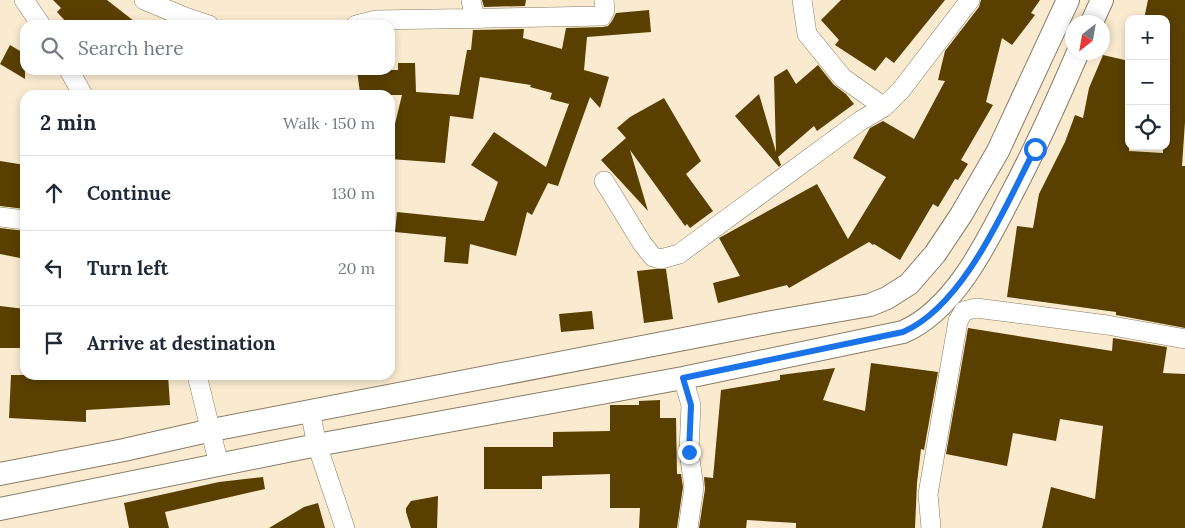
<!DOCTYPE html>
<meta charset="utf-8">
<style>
body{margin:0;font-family:Lora,serif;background:#f2f2f3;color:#1f2937}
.controls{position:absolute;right:15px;top:15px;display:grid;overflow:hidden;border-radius:10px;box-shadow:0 2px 8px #0003}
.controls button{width:45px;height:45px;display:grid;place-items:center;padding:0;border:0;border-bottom:1px solid #e0e1e3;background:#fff;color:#1f2937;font:25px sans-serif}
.compass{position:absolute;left:1065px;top:15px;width:45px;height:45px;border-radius:50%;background:#fff;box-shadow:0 2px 8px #0003;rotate:211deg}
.stop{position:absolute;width:15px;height:15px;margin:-11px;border:4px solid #1a73e8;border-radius:50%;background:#fff}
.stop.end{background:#1a73e8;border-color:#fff;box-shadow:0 1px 5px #0008}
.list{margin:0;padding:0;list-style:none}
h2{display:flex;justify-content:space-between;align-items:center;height:65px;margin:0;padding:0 20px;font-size:21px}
h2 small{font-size:16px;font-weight:400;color:#747a83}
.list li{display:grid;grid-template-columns:32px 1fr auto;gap:15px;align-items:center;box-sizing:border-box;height:75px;padding:0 20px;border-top:1px solid #e0e1e3}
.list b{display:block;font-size:19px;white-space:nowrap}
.list em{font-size:16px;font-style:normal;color:#747a83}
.icon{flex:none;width:28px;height:28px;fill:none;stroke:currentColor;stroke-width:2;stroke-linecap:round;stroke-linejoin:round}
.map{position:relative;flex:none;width:1185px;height:528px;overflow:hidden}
.search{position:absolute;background:#fff;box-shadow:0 2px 8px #0003;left:20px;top:20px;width:375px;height:55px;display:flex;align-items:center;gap:12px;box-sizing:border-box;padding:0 18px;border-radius:15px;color:#747a83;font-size:19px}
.panel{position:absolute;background:#fff;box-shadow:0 2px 8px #0003;left:20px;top:90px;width:375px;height:290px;border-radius:15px}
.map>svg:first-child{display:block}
</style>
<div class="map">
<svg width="1185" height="528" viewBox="0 0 1185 528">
<rect width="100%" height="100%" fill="#faebd0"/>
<path fill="#593f00" d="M53 0H107L139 25H69L57 12 61 8Z
M482 0H526L525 6 484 7Z
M841 0H945L894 63 886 57 875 71 835 45 839 40 821 20Z
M981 0H1040L1031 13 1035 15 1012 45 1002 38 986 102 993 105 961 160 968 164 958 180 955 179 938 207 933 204 900 260 874 244 873 245 869 242 789 288 787 285 718 303 713 283 740 276 719 238 817 184 848 239 886 177 853 158 870 128 883 121 914 139 945 81 938 80 945 51 979 7Z
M1148 0H1185V122L1182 166H1185V328L1116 315V312L1007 297 1017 226 1033 228 1039 194 1065 142 1075 115 1083 118 1089 88 1103 55 1129 61V151L1163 153V146H1166V19H1144Z
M649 10 651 32 587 37 584 70 609 77 600 108 590 97 558 186 548 183 532 215 527 212 516 256 470 244 468 264 444 262 446 237 395 232 397 212 484 221 498 182 471 165 494 132 546 167 569 104 550 99 552 93 530 87 531 85 480 77 473 119 450 116 445 163 390 159V144L402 95H379V91L360 93 357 70H398V63H415L416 92 459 95 467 50H471L473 30 524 29 523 38 562 49 566 28 603 27 608 26 612 21 616 13Z
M10 45 25 54V79L0 64Z
M818 65 834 85 846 94 854 104 817 131 814 126 778 157 781 165 779 167 735 116 759 94 776 152 774 77 787 69 796 84Z
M664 98 701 161 686 174 713 211 690 228 687 224 685 226 630 150 648 211 601 160 626 138 617 128 630 117Z
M0 161 25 165V209L0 206Z
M0 228 25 231V259L0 254Z
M655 269H666L673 319 644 323 637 271Z
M0 306 25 309V348H0Z
M592 311 594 329 561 332 559 314Z
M968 328 1112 351 1113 338 1167 347 1163 373 1185 374V528H1042L1051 487 1095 499 1103 426 1060 419 1056 441 1013 433 1007 466 946 454Z
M871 363 938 372 924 450 921 449 917 483 915 528H796V523L747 520 746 528H699L705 489 704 477 713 478 721 390 780 380V375L835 368 823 400 865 411Z
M11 375H168L170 405 86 410V422L9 418Z
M660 400V418H676L677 474H681L683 487 677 528H639L640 508H610V474L542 476V489H484V447H553V432L610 431V405H639V401Z
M263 477 265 489 165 512 169 528H129L124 503 219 482Z
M438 496 437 528H411L406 512V508L411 501Z
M318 503 325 528H269L304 507Z"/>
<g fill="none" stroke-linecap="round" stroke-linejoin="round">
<defs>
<path id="minor" d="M24 0 41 25
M144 0 185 17 209 25
M471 0 474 15 478 19
M802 0 807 34 843 78 884 107
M356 25 376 20 602 16 605 10 604 0
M69 70 83 95
M604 181 642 243 653 257 661 259 679 254 860 121 884 107 901 90 970 0
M0 217 25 220
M197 375 219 465
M683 378 691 405 689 452 694 487 688 528
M310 411 317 445 345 528
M931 528 928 494 958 321 964 311 976 308 1107 325 1185 339"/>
<path id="tertiary" d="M1092 22 1102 0
M0 474 124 450 212 430 772 322 870 305 887 298 909 284 935 254 961 215 998 151 1068 0
M0 509 317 445 683 378 903 332C954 310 986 244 1010 197 1035 150 1057 101 1078 52"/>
</defs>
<use href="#minor" stroke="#8a7c64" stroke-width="20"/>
<use href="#tertiary" stroke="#8a7c64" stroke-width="24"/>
<use href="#minor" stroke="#fff" stroke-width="19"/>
<use href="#tertiary" stroke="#fff" stroke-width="22"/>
</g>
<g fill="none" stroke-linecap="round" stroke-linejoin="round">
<path stroke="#1a73e8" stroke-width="6" d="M689 452 691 405 683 378 903 332C965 305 1005 206 1035 149"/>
</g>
</svg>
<div class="controls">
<button>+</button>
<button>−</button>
<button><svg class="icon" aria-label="locate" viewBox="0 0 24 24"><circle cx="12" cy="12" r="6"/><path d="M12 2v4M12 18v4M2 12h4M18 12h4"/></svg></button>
</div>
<svg class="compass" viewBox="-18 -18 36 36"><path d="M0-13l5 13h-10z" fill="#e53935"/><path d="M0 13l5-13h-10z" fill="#747a83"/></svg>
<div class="stop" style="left:1035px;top:149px"></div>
<div class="stop end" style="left:689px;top:452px"></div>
<div class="search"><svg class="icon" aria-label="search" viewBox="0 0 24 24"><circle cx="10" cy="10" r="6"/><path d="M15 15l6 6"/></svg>Search here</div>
<section class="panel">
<h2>2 min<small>Walk · 150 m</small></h2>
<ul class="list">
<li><svg class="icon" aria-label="ahead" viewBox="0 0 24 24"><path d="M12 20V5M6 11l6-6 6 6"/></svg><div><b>Continue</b></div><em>130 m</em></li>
<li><svg class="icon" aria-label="left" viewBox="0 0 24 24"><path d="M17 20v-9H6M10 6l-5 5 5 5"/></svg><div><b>Turn left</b></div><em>20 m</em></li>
<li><svg class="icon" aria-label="arrive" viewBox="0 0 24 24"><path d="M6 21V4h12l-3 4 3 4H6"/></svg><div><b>Arrive at destination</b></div></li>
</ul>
</section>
</div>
